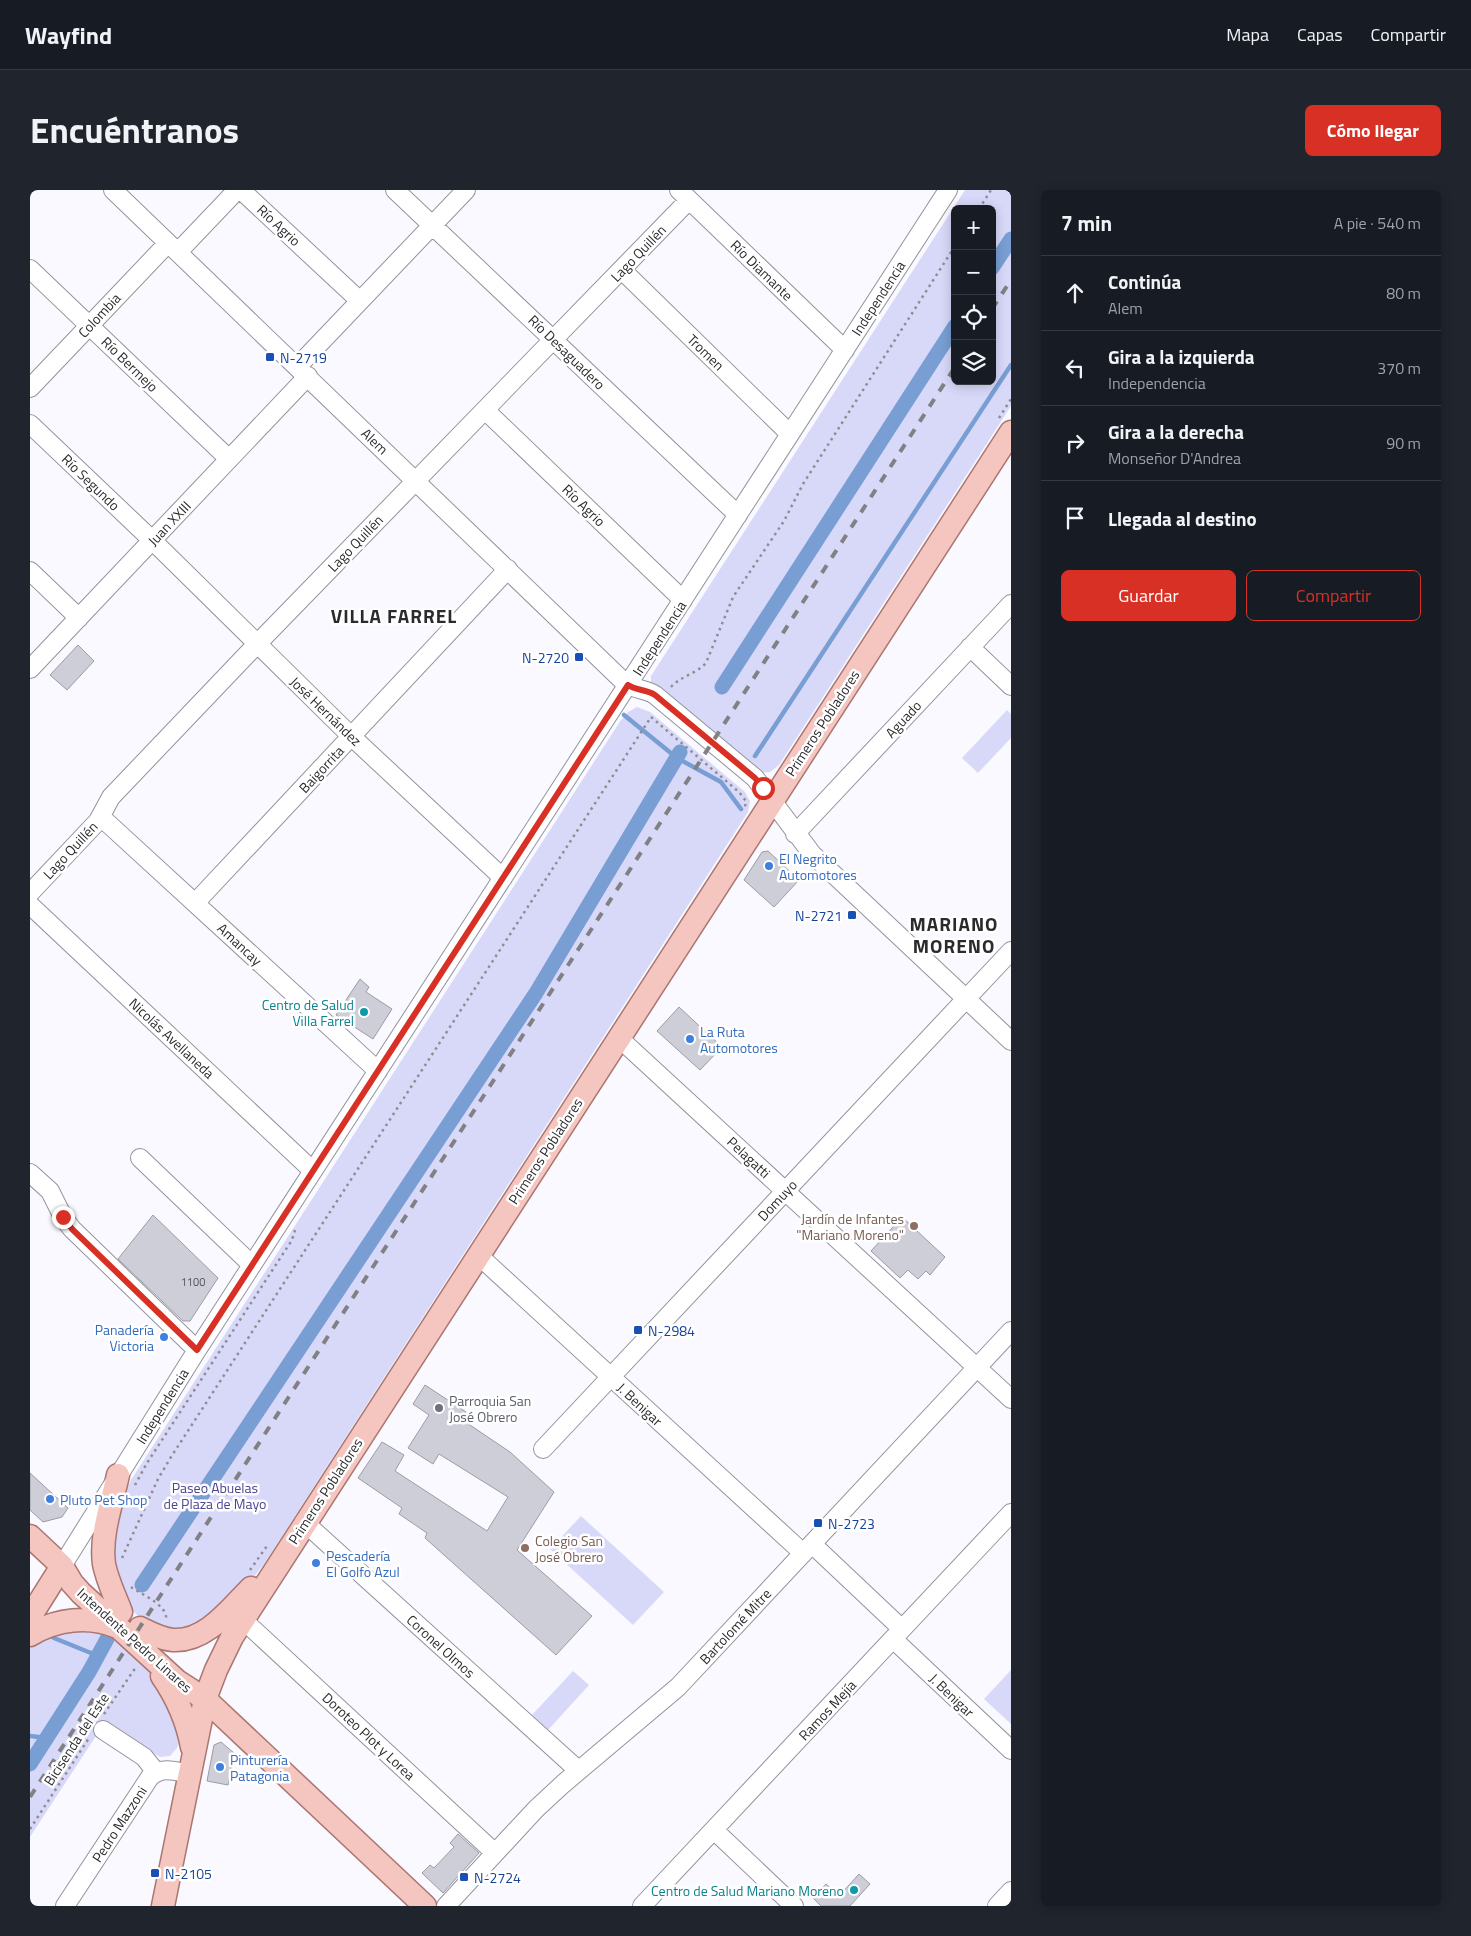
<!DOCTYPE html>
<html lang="es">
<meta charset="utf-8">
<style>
body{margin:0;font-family:"Titillium Web",sans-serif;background:#20242c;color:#f1f3f6}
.controls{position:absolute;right:15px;top:15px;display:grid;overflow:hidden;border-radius:8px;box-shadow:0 2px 12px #0003}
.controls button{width:45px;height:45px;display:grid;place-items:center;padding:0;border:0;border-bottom:1px solid #363941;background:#171b24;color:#f1f3f6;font:25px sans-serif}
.stop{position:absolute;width:15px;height:15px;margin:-11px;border:4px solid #d93025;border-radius:50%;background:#fff}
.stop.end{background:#d93025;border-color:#fff;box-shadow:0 1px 5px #0008}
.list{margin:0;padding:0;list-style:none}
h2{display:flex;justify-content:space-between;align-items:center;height:65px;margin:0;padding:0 20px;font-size:21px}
h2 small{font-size:16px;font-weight:400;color:#9ea1a6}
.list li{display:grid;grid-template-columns:32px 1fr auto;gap:15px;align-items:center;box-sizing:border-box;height:75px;padding:0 20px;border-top:1px solid #363941}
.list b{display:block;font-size:19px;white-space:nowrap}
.list p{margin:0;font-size:16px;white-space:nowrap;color:#9ea1a6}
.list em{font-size:16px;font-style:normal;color:#9ea1a6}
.actions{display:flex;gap:10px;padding:15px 20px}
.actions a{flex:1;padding:11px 0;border:1px solid #d93025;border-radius:8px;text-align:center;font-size:18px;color:#d93025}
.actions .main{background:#d93025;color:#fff}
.icon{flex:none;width:28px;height:28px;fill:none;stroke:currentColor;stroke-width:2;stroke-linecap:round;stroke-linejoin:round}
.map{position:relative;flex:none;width:981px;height:1716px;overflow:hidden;border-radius:8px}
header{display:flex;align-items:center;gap:30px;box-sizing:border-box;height:70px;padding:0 25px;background:#171b24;border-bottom:1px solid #363941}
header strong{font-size:24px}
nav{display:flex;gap:28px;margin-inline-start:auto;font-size:18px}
.intro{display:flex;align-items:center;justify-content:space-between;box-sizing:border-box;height:120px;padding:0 30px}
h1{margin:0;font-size:35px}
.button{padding:12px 22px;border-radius:8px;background:#d93025;color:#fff;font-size:18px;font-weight:700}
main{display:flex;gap:30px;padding:0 30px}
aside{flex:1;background:#171b24;border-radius:8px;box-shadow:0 2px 12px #0003}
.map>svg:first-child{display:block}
</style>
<header>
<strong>Wayfind</strong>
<nav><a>Mapa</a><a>Capas</a><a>Compartir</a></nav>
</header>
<div class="intro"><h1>Encuéntranos</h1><a class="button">Cómo llegar</a></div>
<main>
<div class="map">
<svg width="981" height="1716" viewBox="0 0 981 1716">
<rect width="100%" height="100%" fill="#f9f9ff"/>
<path fill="#d8d9f9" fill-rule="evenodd" d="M935 0H981V216L749 575 740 582 731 583 621 494V486ZM925 19H962V191H925Z
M607 517 620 522 715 602 720 611 718 622 234 1374 222 1389 156 1443 117 1432 108 1426 101 1419 79 1374 94 1304 101 1290 591 530 598 522Z
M977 520 981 524V548L948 583 932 568Z
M551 1326 634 1402 603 1435 520 1359Z
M28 1438 75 1442 119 1481 141 1510 149 1552 147 1558 140 1566 130 1567 75 1532 0 1647V1452Z
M981 1480V1534L954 1509Z
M543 1481 559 1495 518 1540 502 1525Z"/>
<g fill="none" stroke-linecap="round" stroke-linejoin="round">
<path stroke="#789ed3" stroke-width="4.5" d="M962 63 969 68
M594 525 647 568 691 592 711 619
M725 566 981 175
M20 1445 24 1448 61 1463 70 1462
M0 1546 17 1548"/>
<path stroke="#789ed3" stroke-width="15" d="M962 78 981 49
M692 497 925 136
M112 1395 506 803 650 562
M0 1574 59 1482 77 1449"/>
</g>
<path fill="#cdced7" stroke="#9b9ca5" d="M48 455 64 471 37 500 20 485Z
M738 661 769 690 744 717 714 690 732 662Z
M330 789 339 797 336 802 362 819 343 849 306 825Z
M649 817 692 857 670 880 627 841Z
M123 1025 188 1088 160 1131H153L88 1069Z
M872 1027 915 1067 900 1085 896 1081 888 1089 878 1080 870 1088 841 1061Z
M395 1195 436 1222 431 1229 480 1262 524 1302 487 1360 562 1426 526 1465 395 1348 397 1343 369 1324 372 1318 328 1288 352 1252 374 1265 365 1281 457 1341 478 1307 409 1264 403 1274 378 1258 399 1225 383 1214Z
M0 1283 38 1318 32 1327 13 1332 0 1320Z
M191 1552 204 1563 198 1595 177 1591 184 1555Z
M428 1644 449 1663 413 1703 392 1683 400 1675 404 1678 424 1657 420 1653Z
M829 1684 840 1694 820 1716H791L783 1708 796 1694 809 1706Z"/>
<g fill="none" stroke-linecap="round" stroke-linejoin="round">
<defs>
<path id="minor" d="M83 0 594 492C606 501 614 498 625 505L725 588 782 664 981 851
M211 0 330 111
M365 0 708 325
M649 0 815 160
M148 62 207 0
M0 79 199 269
M592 80 760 244
M268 176 436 0
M0 198 138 53
M455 220 653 410
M0 234 123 351 321 546 473 688
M0 381 49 428
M940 457 981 496
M0 479 278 186
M71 627 348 881
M765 644 981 414
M0 703 68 631 81 607 227 454 659 10
M165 713 478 379
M0 715 283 981
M589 848 981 1209
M110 968 222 1075
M0 983 20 1001 33 1027 42 1039 167 1160
M448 1065 773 1363
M513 1259 981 761
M274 1332 548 1580
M782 1354 872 1439
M32 1376 167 1160 918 0
M212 1429 465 1663
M863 1449 981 1560
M73 1540 114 1567 126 1582
M684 1640 764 1716
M35 1716 120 1587C132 1576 145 1581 159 1584
M416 1716 506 1619 533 1594 648 1497 981 1141
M612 1716 981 1323
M967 1716 981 1701"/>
<path id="major" d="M88 1285C82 1313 70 1345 74 1374 77 1390 85 1406 91 1422
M0 1346 32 1376 42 1393 51 1403 147 1491 175 1509 395 1716
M0 1427 32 1376
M110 1438C120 1443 131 1449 143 1450 176 1452 200 1419 221 1398
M0 1445C26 1429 59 1425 87 1437
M132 1486C148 1509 157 1530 162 1557
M133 1716 175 1509 186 1480 202 1447 981 242"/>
</defs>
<use href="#minor" stroke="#93939c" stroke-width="20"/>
<use href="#major" stroke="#aa7671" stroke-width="25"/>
<path stroke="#8d8d92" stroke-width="2.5" stroke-dasharray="2.5 4" stroke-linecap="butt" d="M949 19 961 0
M969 228 981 209
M641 497C651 486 666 484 676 473L703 407 754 331 773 294 925 56
M621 527 709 602 716 611 715 617
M105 1295 117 1273 262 1050 266 1037
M92 1368 128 1289 141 1267 621 527
M220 1380 237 1356
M101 1397C112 1405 139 1415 136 1431
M74 1524 106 1477
M0 1639 59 1548"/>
<use href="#minor" stroke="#fff" stroke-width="18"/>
<use href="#major" stroke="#f5c5bf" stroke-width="22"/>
<path stroke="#818185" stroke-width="4" stroke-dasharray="9 9" stroke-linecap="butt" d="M962 119 981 90
M0 1607 925 177"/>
</g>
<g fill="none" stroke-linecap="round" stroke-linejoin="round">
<path stroke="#d93025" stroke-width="6" d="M33 1027 42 1039 167 1160 598 495C607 501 616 499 625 505L725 588 733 598"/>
</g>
<g fill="#1a4fb4" stroke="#fff" stroke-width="2">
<rect x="235" y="162" width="10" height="10" rx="2.5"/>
<rect x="544" y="462" width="10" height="10" rx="2.5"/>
<rect x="817" y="720" width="10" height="10" rx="2.5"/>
<rect x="603" y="1135" width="10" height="10" rx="2.5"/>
<rect x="783" y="1328" width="10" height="10" rx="2.5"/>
<rect x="120" y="1678" width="10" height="10" rx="2.5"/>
<rect x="429" y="1682" width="10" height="10" rx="2.5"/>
</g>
<g fill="#3f7fe0" stroke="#fff" stroke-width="2">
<circle cx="739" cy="676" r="5"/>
<circle cx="660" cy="849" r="5"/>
<circle cx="134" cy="1147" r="5"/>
<circle cx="20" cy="1309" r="5"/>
<circle cx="286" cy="1373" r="5"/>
<circle cx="190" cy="1577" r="5"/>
</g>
<g fill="#0f9aa8" stroke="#fff" stroke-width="2">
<circle cx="334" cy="822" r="5"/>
<circle cx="824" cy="1700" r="5"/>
</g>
<g fill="#8d6e63" stroke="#fff" stroke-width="2">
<circle cx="884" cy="1036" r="5"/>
<circle cx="495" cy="1358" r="5"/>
</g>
<circle fill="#6b7280" stroke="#fff" stroke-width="2" cx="409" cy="1218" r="5"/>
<g text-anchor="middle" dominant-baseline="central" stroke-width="5" stroke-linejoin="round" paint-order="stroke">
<g font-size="11" fill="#545458">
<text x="163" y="1092">1100</text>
</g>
<g font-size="14" fill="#2b2b2e" stroke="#fff">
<text transform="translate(249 35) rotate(43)">Río Agrio</text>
<text transform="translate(608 63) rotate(-46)">Lago Quillén</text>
<text transform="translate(732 80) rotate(44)">Río Diamante</text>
<text transform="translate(848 108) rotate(-57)">Independencia</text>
<text transform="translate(69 125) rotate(-47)">Colombia</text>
<text transform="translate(537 162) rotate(44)">Río Desaguadero</text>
<text transform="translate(676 162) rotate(44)">Tromen</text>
<text transform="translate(100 174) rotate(44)">Río Bermejo</text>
<text transform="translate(345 251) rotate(44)">Alem</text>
<text transform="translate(61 292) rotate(44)">Río Segundo</text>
<text transform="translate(554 315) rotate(44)">Río Agrio</text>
<text transform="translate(139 333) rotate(-47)">Juan XXIII</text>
<text transform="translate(325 353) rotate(-46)">Lago Quillén</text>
<text transform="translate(629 448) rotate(-57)">Independencia</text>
<text transform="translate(296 521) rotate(44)">José Hernández</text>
<text transform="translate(873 529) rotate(-47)">Aguado</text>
<text transform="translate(792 533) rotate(-57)">Primeros Pobladores</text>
<text transform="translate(291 579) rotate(-47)">Baigorrita</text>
<text transform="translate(40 660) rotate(-47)">Lago Quillén</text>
<text transform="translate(210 754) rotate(43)">Amancay</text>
<text transform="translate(142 848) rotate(43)">Nicolás Avellaneda</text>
<text transform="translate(515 961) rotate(-57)">Primeros Pobladores</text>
<text transform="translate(719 967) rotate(43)">Pelagatti</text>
<text transform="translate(747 1010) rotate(-47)">Domuyo</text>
<text transform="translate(610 1214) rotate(43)">J. Benigar</text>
<text transform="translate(132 1216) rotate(-58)">Independencia</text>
<text transform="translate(295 1301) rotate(-57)">Primeros Pobladores</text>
<text transform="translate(705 1436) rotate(-47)">Bartolomé Mitre</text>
<text transform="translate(105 1450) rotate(42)">Intendente Pedro Linares</text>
<text transform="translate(411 1456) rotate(42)">Coronel Olmos</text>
<text transform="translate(922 1505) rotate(44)">J. Benigar</text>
<text transform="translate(797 1520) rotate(-47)">Ramos Mejía</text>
<text transform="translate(339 1546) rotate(43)">Doroteo Plot y Lorea</text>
<text transform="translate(46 1549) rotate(-57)">Bicisenda del Este</text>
<text transform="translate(89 1634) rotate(-57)">Pedro Mazzoni</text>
</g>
<g font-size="14" fill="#164399" stroke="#fff" text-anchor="start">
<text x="250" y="167">N-2719</text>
<text x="539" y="467" text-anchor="end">N-2720</text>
<text x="812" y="725" text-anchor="end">N-2721</text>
<text x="618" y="1140">N-2984</text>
<text x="798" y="1333">N-2723</text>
<text x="135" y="1683">N-2105</text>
<text x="444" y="1687">N-2724</text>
</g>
<g font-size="14" fill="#366cbe" stroke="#fff" text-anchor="start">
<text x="749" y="668">El Negrito<tspan x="749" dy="16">Automotores</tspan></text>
<text x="670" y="841">La Ruta<tspan x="670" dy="16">Automotores</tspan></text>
<text x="124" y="1139" text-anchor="end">Panadería<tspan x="124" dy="16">Victoria</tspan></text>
<text x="30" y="1309">Pluto Pet Shop</text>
<text x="296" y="1365">Pescadería<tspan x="296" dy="16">El Golfo Azul</tspan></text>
<text x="200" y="1569">Pinturería<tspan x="200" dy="16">Patagonia</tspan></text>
</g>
<g font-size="14" fill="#0d838f" stroke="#fff" text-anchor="end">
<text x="324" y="814">Centro de Salud<tspan x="324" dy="16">Villa Farrel</tspan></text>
<text x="814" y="1700">Centro de Salud Mariano Moreno</text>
</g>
<g font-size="14" fill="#785e54" stroke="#fff" text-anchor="end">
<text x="874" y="1028">Jardín de Infantes<tspan x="874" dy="16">"Mariano Moreno"</tspan></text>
<text x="505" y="1350" text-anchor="start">Colegio San<tspan x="505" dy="16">José Obrero</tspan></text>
</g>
<g font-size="14" fill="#5b616d" stroke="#fff" text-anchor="start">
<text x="419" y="1210">Parroquia San<tspan x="419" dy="16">José Obrero</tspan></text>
</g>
<g font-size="14" fill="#4d4792" stroke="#fff">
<text x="185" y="1297">Paseo Abuelas<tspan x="185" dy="16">de Plaza de Mayo</tspan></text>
</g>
<g font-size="19" font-weight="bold" letter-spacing="1" fill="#2b2b2e" stroke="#fff">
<text x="364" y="425">VILLA FARREL</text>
<text x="924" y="733">MARIANO<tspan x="924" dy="22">MORENO</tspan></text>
</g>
</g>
</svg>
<div class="controls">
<button>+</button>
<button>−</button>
<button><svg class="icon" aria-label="locate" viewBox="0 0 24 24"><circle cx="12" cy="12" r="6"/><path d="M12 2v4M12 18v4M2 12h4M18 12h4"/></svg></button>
<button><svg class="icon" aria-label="layers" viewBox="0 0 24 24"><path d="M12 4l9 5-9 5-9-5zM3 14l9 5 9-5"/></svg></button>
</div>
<div class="stop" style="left:733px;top:598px"></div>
<div class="stop end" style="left:33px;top:1027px"></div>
</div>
<aside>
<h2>7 min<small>A pie · 540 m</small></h2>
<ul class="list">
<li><svg class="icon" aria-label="ahead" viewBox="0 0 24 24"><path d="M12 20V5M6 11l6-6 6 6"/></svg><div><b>Continúa</b><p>Alem</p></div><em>80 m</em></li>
<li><svg class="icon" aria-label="left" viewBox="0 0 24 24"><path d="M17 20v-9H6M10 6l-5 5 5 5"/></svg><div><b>Gira a la izquierda</b><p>Independencia</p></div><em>370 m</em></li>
<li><svg class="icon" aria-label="right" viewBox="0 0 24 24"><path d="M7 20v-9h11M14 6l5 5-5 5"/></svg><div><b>Gira a la derecha</b><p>Monseñor D'Andrea</p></div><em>90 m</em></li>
<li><svg class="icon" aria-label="arrive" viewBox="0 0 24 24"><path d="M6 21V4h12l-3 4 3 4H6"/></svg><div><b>Llegada al destino</b></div></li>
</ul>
<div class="actions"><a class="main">Guardar</a><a>Compartir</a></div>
</aside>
</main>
